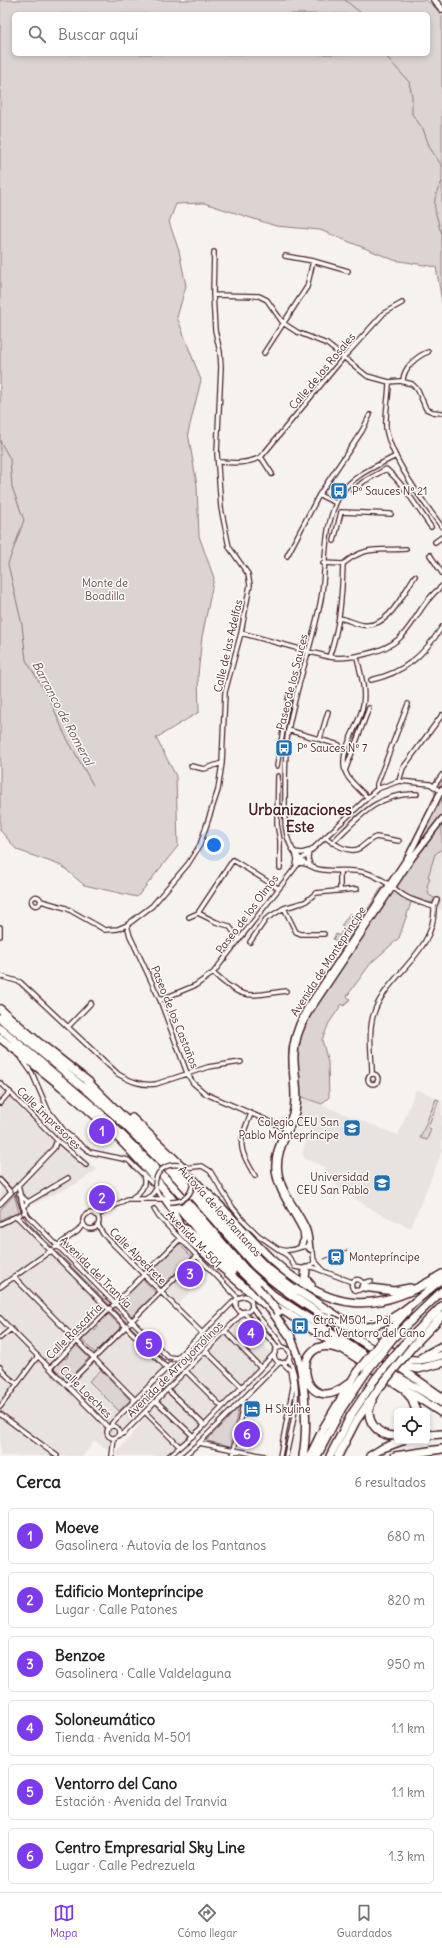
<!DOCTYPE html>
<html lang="es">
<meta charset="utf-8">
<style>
body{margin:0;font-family:Delius,sans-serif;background:#f6f6f6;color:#222}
.controls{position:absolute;right:12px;bottom:12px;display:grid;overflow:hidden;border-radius:6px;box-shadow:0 2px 6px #0003}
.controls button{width:36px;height:36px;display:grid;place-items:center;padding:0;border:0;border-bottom:1px solid #e0e0e0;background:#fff;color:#222;font:20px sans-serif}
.you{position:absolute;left:214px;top:845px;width:14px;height:14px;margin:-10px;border:3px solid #fff;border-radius:50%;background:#1a73e8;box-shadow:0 0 0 6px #1a73e833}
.badge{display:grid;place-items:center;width:26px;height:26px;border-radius:50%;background:#7c3aed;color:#fff;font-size:13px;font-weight:700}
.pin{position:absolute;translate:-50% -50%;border:2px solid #fff;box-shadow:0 1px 4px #0006}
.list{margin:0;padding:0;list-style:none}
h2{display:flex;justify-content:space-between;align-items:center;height:52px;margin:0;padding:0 16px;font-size:17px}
h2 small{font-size:13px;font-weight:400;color:#767676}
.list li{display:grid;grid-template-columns:26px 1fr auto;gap:12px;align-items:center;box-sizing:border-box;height:56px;margin:0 8px 8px;padding:0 8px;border:1px solid #e0e0e0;border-radius:6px}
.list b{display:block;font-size:15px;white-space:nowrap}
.list p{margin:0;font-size:13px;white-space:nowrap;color:#767676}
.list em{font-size:13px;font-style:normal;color:#767676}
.icon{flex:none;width:22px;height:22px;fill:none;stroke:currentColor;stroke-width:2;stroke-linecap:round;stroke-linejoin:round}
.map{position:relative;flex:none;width:442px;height:1456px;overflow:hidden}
.search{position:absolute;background:#fff;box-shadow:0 2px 6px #0003;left:12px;right:12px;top:12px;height:44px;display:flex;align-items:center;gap:10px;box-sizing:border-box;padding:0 14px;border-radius:6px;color:#767676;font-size:15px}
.sheet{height:436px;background:#fff}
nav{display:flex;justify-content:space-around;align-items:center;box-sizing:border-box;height:56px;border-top:1px solid #e0e0e0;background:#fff;font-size:11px;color:#767676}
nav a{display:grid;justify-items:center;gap:2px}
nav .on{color:#7c3aed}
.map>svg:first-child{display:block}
</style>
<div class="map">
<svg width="442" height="1456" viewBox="0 0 442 1456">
<rect width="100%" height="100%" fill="#f6f3ef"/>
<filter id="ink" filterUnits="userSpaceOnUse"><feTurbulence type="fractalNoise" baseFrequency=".025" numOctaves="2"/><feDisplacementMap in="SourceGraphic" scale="8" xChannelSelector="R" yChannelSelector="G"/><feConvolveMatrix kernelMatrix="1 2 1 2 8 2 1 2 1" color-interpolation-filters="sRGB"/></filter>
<g filter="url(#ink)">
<path fill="#e9e3e0" d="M442 849V910L438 909 439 901 429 895 427 886 430 878 428 877 435 854Z
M0 1078 97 1170 76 1184 34 1204 32 1202 0 1220Z
M416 1089 442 1100V1152L411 1228 380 1214 342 1191 326 1175 324 1167 305 1159 302 1153 310 1131 295 1123 302 1097 398 1135Z
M15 1219 178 1381 107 1450 95 1441 83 1456H0V1226Z
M196 1261 209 1273 178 1304 165 1291Z
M239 1321 271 1352 189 1438 165 1456H118L116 1454 158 1402Z"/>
<path fill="#dcd4d2" stroke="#937a7e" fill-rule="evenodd" d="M0 0H426L434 6 442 16V302L436 267 394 260 320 230 276 226 204 203 176 204 169 222 179 251 186 286 177 317 201 380 188 433 197 485 199 536 214 578 202 637 198 675 199 712 156 738 176 776 178 846 137 897 84 885 62 866 17 850 0 830ZM14 14H428V54H14Z
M442 774V849L435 854 428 877 430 878 427 886 429 895 436 899 430 903 413 897 399 938 371 963 347 996 350 999 344 1006 342 1004 329 1023 322 1040 328 1062 329 1097 322 1104 293 1094C291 1079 287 1064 289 1048 295 1015 318 990 334 962 349 936 366 912 382 887 404 871 423 820 435 795L434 785Z
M350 913 356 918 343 938 340 936 343 939 339 943 333 939 336 934 339 936 344 928 341 926Z
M436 1099 439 1100 428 1127 431 1129 427 1140 420 1138Z
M14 1195 19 1212 12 1216 10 1215 0 1220V1210Z
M179 1244 192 1257 161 1287 148 1274Z
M143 1279 156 1293 132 1316 119 1303Z
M108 1314 121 1327 95 1353 82 1340 93 1329 95 1331 98 1327 97 1325Z
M76 1345 89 1358 68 1379 66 1377 64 1378 54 1368 64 1358 65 1359 68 1357 67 1355Z
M101 1370 130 1400 119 1411 89 1381Z
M238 1408 231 1446 206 1441Z"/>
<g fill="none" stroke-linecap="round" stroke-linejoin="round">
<path stroke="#8e7378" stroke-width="1" d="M345 0 362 14
M384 54 409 82 412 96V114L423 129 430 148 442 166
M442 182C433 195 433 207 438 221 439 225 439 229 442 233
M0 441 10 459 12 487 24 520 8 564 22 625 26 660 50 700 65 735 93 785"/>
<defs>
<path id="street" d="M285 256 313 261 348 271
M213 295 259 296 267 300 283 323 297 332 327 344 367 376 389 382 400 381 412 384 418 390 426 409 433 412 442 413
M264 353 307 287 313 261
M403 381C403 368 417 356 428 352
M389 382C389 397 385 413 386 428 390 457 424 503 442 527
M396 456C377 466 352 475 340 495 322 527 327 564 321 599 313 643 296 686 288 731 285 752 285 775 285 797 285 815 283 834 293 850 315 882 339 865 367 873 381 877 392 887 403 895 412 901 425 904 434 907L437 900
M261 457 272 474
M219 462C234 463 247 464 261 457L344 357 384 313 402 303
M353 491 363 482 386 469C405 485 417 508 431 527
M319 495 336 503
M334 541 341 512 391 514
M435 542 442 537
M430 555 442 573
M287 556 319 495 362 431 370 415
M323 563 343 564C342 595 340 627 329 657
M343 564C366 545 379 551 406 549
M339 618C347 619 355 624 363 625 389 628 402 595 415 576
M241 633 329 657C342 659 354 657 366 654 416 643 409 612 442 586
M357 657C360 672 366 689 363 705 360 727 334 755 348 777 353 784 361 791 367 797
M371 680C404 673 424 655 442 627
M288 730 339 745
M320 739 328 712
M191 766 204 769 222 763
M277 766 289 695
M345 771 369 708
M278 776 277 824 280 840V868
M399 781 403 768 442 715
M434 786 442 775
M377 789V784L408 704
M325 837C333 843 349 855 360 848 366 844 370 839 376 837L399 841
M332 843C358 818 378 792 417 794
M309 851 308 858 310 865 301 863 296 865 297 859 295 852 302 853Z
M340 872V891
M31.5 901a4.5 4.5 0 1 1 9 0a4.5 4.5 0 1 1-9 0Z
M41 901 66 908 105 930 118 929 127 925 152 906 188 864 200 845 218 790 222 763 225 692 241 633 250 585 248 574 229 547 221 508 217 453 221 367 220 352 215 330 213 295 214 252
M284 908 296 932 301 934H324
M198 913 233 860 278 888
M189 917 198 913 216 922 229 926 239 939
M127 925 130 936 160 1000 187 1073 193 1083 206 1094 287 1129
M0 927V936
M250 942 266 919 284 908 305 902 316 893 357 889
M213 973C244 1001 247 996 286 991
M0 976 20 982 118 1074C130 1081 141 1086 156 1084L208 1067 241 1062
M160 1000 196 985 213 973 302 859 377 789 399 781 430 784 442 792
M68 1027 91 1003
M22 1059 32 1073 48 1110 65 1132 90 1152 128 1160 155 1186 158 1193 166 1200
M372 1074C372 1053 367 1030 375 1010 389 974 436 951 434 907
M368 1079a5 5 0 1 1 10 0a5 5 0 1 1-10 0Z
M0 1083 57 1140 86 1165
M0 1103 10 1092
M251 1114C238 1144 238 1147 255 1176
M184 1167 192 1178
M184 1168 202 1166 210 1171 233 1208 242 1219 258 1235 288 1256 295 1267 306 1269 314 1263 313 1252C305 1241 299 1250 289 1250 286 1251 282 1250 279 1249
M0 1180 11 1192
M18 1185 23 1207 28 1216 168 1357 177 1358
M19 1194 28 1202 23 1207
M133 1197C143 1191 146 1185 143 1174
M147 1198 152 1195 156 1189
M28 1202 68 1178
M0 1204 54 1148 57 1140
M154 1209 159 1217 238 1298
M83 1221a8 8 0 1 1 16 0a8 8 0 1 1-16 0Z
M95 1215 102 1213 127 1199H162
M17 1217 167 1368
M0 1224 25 1212
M98 1225 103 1234 202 1333
M314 1260 322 1269
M310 1267 315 1268 352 1282
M14 1277 135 1400
M351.5 1285a5.5 5.5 0 1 1 11 0a5.5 5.5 0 1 1-11 0Z
M363 1283 371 1281
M0 1287 78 1231 83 1224
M252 1307C260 1322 275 1332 282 1347
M244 1313 274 1343 277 1349
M0 1318 108 1427
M226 1332 260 1367
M0 1338 11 1329
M274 1355a8 8 0 1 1 16 0a8 8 0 1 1-16 0Z
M206 1351 242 1387
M0 1367 7 1376 17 1384
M50 1368 180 1239
M186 1371 222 1407
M67 1385 197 1256
M168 1390 204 1425
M156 1401 193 1436
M0 1407 38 1356
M145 1412 180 1447
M0 1414 57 1456
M107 1432a6 6 0 1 1 12 0a6 6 0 1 1-12 0Z
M111 1426 112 1423 232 1303 238 1298 245 1296 251 1300 252 1307 249 1311 240 1312 236 1307V1300
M118 1436 124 1433 243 1313
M199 1443 264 1456
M112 1456 114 1438
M169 1456 201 1429 275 1353
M184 1456 199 1443 280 1362
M233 1456 244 1399
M280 1456 293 1387 290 1370 283 1363
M286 1456C292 1425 304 1389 289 1359"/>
<path id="secondary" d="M301 1246 304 1239 303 1231C294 1212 277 1191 275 1170 273 1148 288 1130 293 1110 296 1093 292 1078 292 1061 291 1042 297 1026 306 1010L408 857 442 789
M310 1249C309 1242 309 1234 306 1228 298 1210 282 1193 279 1173 275 1151 290 1133 296 1112 300 1095 296 1079 295 1061 294 1043 300 1027 309 1012L412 858 442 819"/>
<path id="primary" d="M434 0 442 9"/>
<path id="highway" d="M0 1009 44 1047
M0 1018 89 1092 124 1124 178 1179 254 1265C287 1296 325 1316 361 1341 388 1359 415 1378 442 1397
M0 1028 97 1110 173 1186 245 1269 273 1295 395 1375 442 1403
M0 1038C44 1072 88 1106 126 1146 164 1186 196 1230 232 1272
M41 1044 89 1082
M85 1079 182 1175 243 1244 267 1268 292 1287 399 1356C414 1363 426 1360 442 1355
M132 1118 182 1166
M192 1178 207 1194
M205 1191C229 1213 248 1237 271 1259 330 1313 376 1316 442 1274
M166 1200 173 1210 182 1232 193 1243 271 1310 291 1338
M185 1205 230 1261 256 1286
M185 1229 210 1251
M306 1269 305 1278 311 1285
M363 1287 394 1291 410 1288
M279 1308 442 1413
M368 1327C398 1321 419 1297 442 1279
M391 1329 407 1311
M290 1334C292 1343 297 1351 299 1360 305 1388 308 1428 303 1456
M393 1338 442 1291
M403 1345 442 1306
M412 1347 442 1316
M339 1349C287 1330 300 1425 349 1383
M422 1357 442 1346
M399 1364 418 1369 442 1363
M406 1392 412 1399 416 1411
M372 1401C363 1419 377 1437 397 1436
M427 1435 442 1434
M310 1456 324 1427 357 1372
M317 1456 342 1408 367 1371
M330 1456 351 1415 376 1378
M338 1456 356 1421 379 1388
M370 1456 383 1448 402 1441
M395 1456 442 1449"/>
</defs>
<use href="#street" stroke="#4a1f2b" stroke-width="6"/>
<use href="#secondary" stroke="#4a1f2b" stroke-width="8"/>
<use href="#primary" stroke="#4a1f2b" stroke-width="8"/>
<use href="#highway" stroke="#4a1f2b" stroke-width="10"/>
<use href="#street" stroke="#fdfcf7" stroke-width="3.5"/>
<use href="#secondary" stroke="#fdfcf7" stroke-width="5"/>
<use href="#primary" stroke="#fdfcf7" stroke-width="5.5"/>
<use href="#highway" stroke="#fdfcf7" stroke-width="7"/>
<path stroke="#4a1f2b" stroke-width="1" d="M0 1177 15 1194 22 1214 27 1222 163 1359 171 1362 183 1360 222 1322
M324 1259 347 1250"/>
<defs>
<path id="street-bridge" d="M155 1186C155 1172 165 1163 179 1165
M170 1202C184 1202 192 1195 193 1181"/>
<path id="highway-bridge" d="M257 1287 278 1312
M331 1319 349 1326 368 1327
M367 1371 393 1338
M357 1372 391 1329
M376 1378 403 1345
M379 1388 412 1347"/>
</defs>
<use href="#street-bridge" stroke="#4a1f2b" stroke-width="6" stroke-linecap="butt"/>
<use href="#highway-bridge" stroke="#4a1f2b" stroke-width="10" stroke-linecap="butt"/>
<use href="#street-bridge" stroke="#fdfcf7" stroke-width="3.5"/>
<use href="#highway-bridge" stroke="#fdfcf7" stroke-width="7"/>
</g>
</g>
<defs>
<symbol id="bus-square" viewBox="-11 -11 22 22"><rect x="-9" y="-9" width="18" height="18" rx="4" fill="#1f6fb2" stroke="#fdfcf7"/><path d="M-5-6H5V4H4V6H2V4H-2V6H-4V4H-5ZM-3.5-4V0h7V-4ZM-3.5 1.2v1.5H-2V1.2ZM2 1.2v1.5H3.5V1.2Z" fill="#fff"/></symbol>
<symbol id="school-square" viewBox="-11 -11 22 22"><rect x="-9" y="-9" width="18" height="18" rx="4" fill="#1f6fb2" stroke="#fdfcf7"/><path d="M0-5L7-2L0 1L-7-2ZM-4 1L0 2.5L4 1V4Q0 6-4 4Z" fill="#fff"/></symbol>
<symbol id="university-square" viewBox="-11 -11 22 22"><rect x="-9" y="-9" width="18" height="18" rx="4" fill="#1f6fb2" stroke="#fdfcf7"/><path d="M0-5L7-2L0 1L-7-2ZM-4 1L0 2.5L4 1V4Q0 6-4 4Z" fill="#fff"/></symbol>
<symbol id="station-square" viewBox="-11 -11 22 22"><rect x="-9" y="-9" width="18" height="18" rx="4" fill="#1f6fb2" stroke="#fdfcf7"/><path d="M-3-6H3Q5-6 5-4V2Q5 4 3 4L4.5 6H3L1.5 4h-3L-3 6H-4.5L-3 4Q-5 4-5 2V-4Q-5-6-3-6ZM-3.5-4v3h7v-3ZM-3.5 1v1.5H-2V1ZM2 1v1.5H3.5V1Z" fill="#fff"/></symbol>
<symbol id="hotel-square" viewBox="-11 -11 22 22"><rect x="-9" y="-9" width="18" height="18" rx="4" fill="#1f6fb2" stroke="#fdfcf7"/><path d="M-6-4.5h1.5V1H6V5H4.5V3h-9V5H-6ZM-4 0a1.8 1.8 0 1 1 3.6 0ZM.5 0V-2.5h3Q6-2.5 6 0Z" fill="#fff"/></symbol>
</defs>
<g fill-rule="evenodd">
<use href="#bus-square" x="329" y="481" width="20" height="20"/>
<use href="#bus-square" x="274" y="738" width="20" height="20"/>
<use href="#school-square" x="342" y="1118" width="20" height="20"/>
<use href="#university-square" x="372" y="1173" width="20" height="20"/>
<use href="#station-square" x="326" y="1247" width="20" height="20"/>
<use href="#bus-square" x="290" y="1316" width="20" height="20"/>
<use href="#hotel-square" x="242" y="1399" width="20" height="20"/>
</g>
<g text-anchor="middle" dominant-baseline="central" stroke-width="3" stroke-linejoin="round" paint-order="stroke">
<g font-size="11" fill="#4a1f2b" stroke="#fdfcf7">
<text transform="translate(322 371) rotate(-50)">Calle de los Rosales</text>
<text transform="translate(228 646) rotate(-77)">Calle de las Adelfas</text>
<text transform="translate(292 682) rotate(-76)">Paseo de los Sauces</text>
<text transform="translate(247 914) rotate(-53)">Paseo de los Olmos</text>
<text transform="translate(328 961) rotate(-57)">Avenida de Montepríncipe</text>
<text transform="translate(175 1017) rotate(68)">Paseo de los Castaños</text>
<text transform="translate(49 1118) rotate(44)">Calle Impresores</text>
<text transform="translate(220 1211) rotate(48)">Autovía de los Pantanos</text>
<text transform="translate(194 1239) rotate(46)">Avenida M-501</text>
<text transform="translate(138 1256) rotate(45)">Calle Alpedrete</text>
<text transform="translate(96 1272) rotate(45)">Avenida del Tranvía</text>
<text transform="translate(74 1331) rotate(-45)">Calle Rascafría</text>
<text transform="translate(175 1369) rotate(-45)">Avenida de Arroyomolinos</text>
<text transform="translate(86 1392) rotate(45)">Calle Loeches</text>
</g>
<g font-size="11" fill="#4a1f2b" stroke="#fdfcf7" text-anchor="start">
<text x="352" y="491">Pº Sauces Nº 21</text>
<text x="297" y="748">Pº Sauces Nº 7</text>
<text x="339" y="1122" text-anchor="end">Colegio CEU San<tspan x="339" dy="13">Pablo Montepríncipe</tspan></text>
<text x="369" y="1177" text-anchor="end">Universidad<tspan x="369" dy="13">CEU San Pablo</tspan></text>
<text x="349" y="1257">Montepríncipe</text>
<text x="313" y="1320">Ctra. M501 - Pol.<tspan x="313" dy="13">Ind. Ventorro del Cano</tspan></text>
<text x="265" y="1409">H Skyline</text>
</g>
<g font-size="11" fill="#6e4c55" stroke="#fdfcf7">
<text x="105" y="583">Monte de<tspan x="105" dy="13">Boadilla</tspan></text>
</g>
<g font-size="12" font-style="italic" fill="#725058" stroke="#fdfcf7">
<text transform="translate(63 713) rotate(62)">Barranco de Romeral</text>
</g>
<g font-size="15" font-weight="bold" fill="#4a1f2b" stroke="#fdfcf7">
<text x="300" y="809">Urbanizaciones<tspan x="300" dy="17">Este</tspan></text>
</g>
</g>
</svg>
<div class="controls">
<button><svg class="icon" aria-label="locate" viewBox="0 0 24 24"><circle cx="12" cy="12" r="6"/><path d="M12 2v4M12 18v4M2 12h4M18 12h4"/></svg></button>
</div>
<div class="you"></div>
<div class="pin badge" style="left:102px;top:1131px">1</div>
<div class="pin badge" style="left:102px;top:1198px">2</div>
<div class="pin badge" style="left:190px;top:1274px">3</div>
<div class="pin badge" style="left:251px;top:1333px">4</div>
<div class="pin badge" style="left:149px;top:1344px">5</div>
<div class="pin badge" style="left:247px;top:1434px">6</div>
<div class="search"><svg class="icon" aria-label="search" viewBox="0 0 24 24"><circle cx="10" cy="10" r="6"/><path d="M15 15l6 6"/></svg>Buscar aquí</div>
</div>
<section class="sheet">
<h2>Cerca<small>6 resultados</small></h2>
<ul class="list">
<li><span class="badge">1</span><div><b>Moeve</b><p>Gasolinera · Autovía de los Pantanos</p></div><em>680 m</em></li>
<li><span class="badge">2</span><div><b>Edificio Montepríncipe</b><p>Lugar · Calle Patones</p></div><em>820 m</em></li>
<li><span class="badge">3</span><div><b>Benzoe</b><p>Gasolinera · Calle Valdelaguna</p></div><em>950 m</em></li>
<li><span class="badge">4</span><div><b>Soloneumático</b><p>Tienda · Avenida M-501</p></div><em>1.1 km</em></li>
<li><span class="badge">5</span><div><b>Ventorro del Cano</b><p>Estación · Avenida del Tranvía</p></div><em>1.1 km</em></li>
<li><span class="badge">6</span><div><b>Centro Empresarial Sky Line</b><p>Lugar · Calle Pedrezuela</p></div><em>1.3 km</em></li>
</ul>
</section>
<nav>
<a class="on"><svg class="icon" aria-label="map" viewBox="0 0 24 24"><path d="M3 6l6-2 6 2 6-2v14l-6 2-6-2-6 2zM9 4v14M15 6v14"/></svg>Mapa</a>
<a><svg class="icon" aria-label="directions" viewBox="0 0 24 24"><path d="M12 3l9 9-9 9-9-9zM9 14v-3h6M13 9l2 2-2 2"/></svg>Cómo llegar</a>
<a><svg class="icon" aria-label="saved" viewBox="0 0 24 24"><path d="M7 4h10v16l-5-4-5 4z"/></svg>Guardados</a>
</nav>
